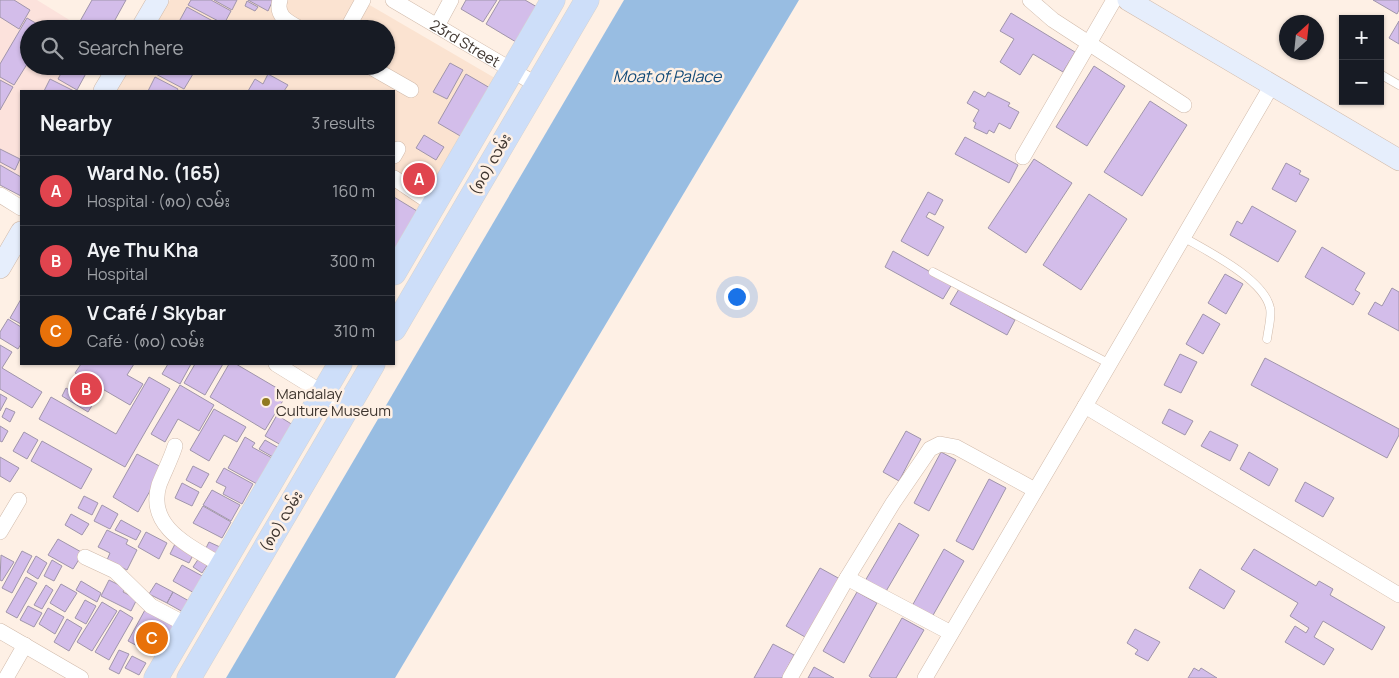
<!DOCTYPE html>
<meta charset="utf-8">
<style>
body{margin:0;font-family:Manrope,"Noto Sans Myanmar",sans-serif;background:#20242c;color:#f1f3f6}
.controls{position:absolute;right:15px;top:15px;display:grid;overflow:hidden;border-radius:0px;box-shadow:0 1px 4px #0004}
.controls button{width:45px;height:45px;display:grid;place-items:center;padding:0;border:0;border-bottom:1px solid #363941;background:#171b24;color:#f1f3f6;font:25px sans-serif}
.compass{position:absolute;left:1279px;top:15px;width:45px;height:45px;border-radius:50%;background:#171b24;box-shadow:0 1px 4px #0004;rotate:27deg}
.you{position:absolute;left:736px;top:296px;width:18px;height:18px;margin:-12px;border:4px solid #fff;border-radius:50%;background:#1a73e8;box-shadow:0 0 0 8px #1a73e833}
.badge{display:grid;place-items:center;width:32px;height:32px;border-radius:50%;background:#917a20;color:#fff;font-size:16px;font-weight:700}
.pin{position:absolute;translate:-50% -50%;border:2px solid #fff;box-shadow:0 1px 5px #0006}
.list{margin:0;padding:0;list-style:none}
h2{display:flex;justify-content:space-between;align-items:center;height:65px;margin:0;padding:0 20px;font-size:21px}
h2 small{font-size:16px;font-weight:400;color:#9ea1a6}
.list li{display:grid;grid-template-columns:32px 1fr auto;gap:15px;align-items:center;box-sizing:border-box;height:70px;padding:0 20px;border-top:1px solid #363941}
.list b{display:block;font-size:19px;white-space:nowrap}
.list p{margin:0;font-size:16px;white-space:nowrap;color:#9ea1a6}
.list em{font-size:16px;font-style:normal;color:#9ea1a6}
.icon{flex:none;width:28px;height:28px;fill:none;stroke:currentColor;stroke-width:2;stroke-linecap:round;stroke-linejoin:round}
.map{position:relative;flex:none;width:1399px;height:678px;overflow:hidden}
.search{position:absolute;background:#171b24;box-shadow:0 1px 4px #0004;left:20px;top:20px;width:375px;height:55px;display:flex;align-items:center;gap:12px;box-sizing:border-box;padding:0 18px;border-radius:28px;color:#9ea1a6;font-size:19px}
.panel{position:absolute;background:#171b24;box-shadow:0 1px 4px #0004;left:20px;top:90px;width:375px;height:275px;border-radius:0px}
.map>svg:first-child{display:block}
</style>
<div class="map">
<svg width="1399" height="678" viewBox="0 0 1399 678">
<rect width="100%" height="100%" fill="#fef0e5"/>
<path fill="#fbe3d1" d="M170 0H361L500 81 394 266V91H116L131 66H386V29H153Z"/>
<path fill="#fce2dc" d="M0 0H37L84 29H29V66H85L72 91H21V182L19 187 0 176Z"/>
<path fill="#98bde2" d="M624 0H799L395 678H226Z"/>
<path fill="#d3bdea" stroke="#a095ab" d="M0 0H14L30 10 19 29 0 17Z
M92 0H126L110 29H89L79 23Z
M191 0H211L231 11 224 24 188 5Z
M214 0H237L232 10Z
M248 0H273L268 11Z
M466 0H497L483 22 461 9Z
M500 0H525L537 7 516 42 486 24Z
M1373 0H1399V10L1397 14Z
M247 1 258 7 255 11 245 6Z
M187 7 222 26 220 29H175Z
M1011 13 1075 52 1063 72 1033 54 1020 75 1000 62 1014 39 1000 31Z
M27 18 46 29H29V61L14 85 0 77V64Z
M1399 21V44L1389 38Z
M450 63 463 70 447 99 433 92Z
M46 66H63L59 74Z
M65 66H90L77 90 58 79Z
M155 66H178L193 74 184 89 152 72Z
M1094 66 1125 86 1087 146 1056 127Z
M268 74 288 85 284 91H248L255 79 263 84Z
M466 74 490 88 462 137 438 123Z
M155 77 178 89 177 91H148Z
M50 79 74 91H44Z
M0 80 13 87 0 110Z
M974 91 985 97 988 92 1010 103 1008 106 1019 112 1010 129 999 123 994 133 989 130 987 134 974 128 976 123 973 121 979 110 967 103Z
M1150 101 1187 125 1142 196 1104 172Z
M424 135 444 147 436 160 416 148Z
M965 137 1018 165 1009 183 955 154Z
M0 149 20 159 15 170 0 162Z
M1034 159 1072 183 1026 253 988 228Z
M1286 163 1301 171 1299 174 1309 179 1296 202 1272 189Z
M0 165 21 177V196L0 185Z
M928 192 943 200 935 215 929 212 926 217 944 227 928 256 901 241Z
M1089 194 1127 219 1081 290 1043 265Z
M394 197 417 211 394 250Z
M1252 206 1296 231 1278 262 1230 235 1237 221 1242 224Z
M1322 247 1365 273 1355 290 1360 293 1353 305 1305 277Z
M893 251 952 284 943 299 885 267Z
M1225 274 1243 284 1226 314 1208 303Z
M1392 288 1399 292V331L1368 314 1375 302 1382 306Z
M959 289 1015 320 1007 335 950 304Z
M21 299V324L10 318Z
M1203 314 1220 324 1203 354 1186 344Z
M8 319 21 327V344L18 349 0 338V332Z
M0 345 12 352 2 368 42 392 32 408 0 389Z
M1180 354 1197 362 1181 393 1164 385Z
M1265 358 1399 429V435L1387 458 1251 385Z
M81 364H134L127 375 143 384 130 405 75 373Z
M168 364H191L180 384 162 374Z
M195 364H223L205 395 184 383Z
M229 364H236L287 394 265 430 210 397Z
M149 377 170 389 125 467 39 419 51 397 116 434Z
M180 385 214 405 199 431 178 419 165 442 151 434Z
M66 388 93 404 88 412 62 396Z
M0 394 7 398 0 411Z
M6 408 15 412 10 422 2 417Z
M214 409 246 427 237 442 224 435 209 461 190 450Z
M1169 409 1193 421 1185 435 1162 423Z
M277 415 293 425 281 445 265 436Z
M0 426 8 431 2 442 0 441Z
M906 431 921 439 899 481 883 472Z
M1210 431 1238 445 1230 461 1201 446Z
M24 432 38 440 27 459 13 451Z
M245 437 255 443 252 447 272 458 257 484 228 468Z
M265 440 279 448 273 457 259 449Z
M42 441 92 469 81 489 31 461Z
M941 452 956 460 929 511 914 503Z
M1249 452 1278 469 1269 486 1240 469Z
M137 454 163 468 138 512 113 497Z
M0 457 19 468 10 482 0 476Z
M193 466 209 474 201 488 186 480Z
M224 468 253 484 242 504 223 494 226 487 216 482Z
M989 479 1006 488 973 550 956 541Z
M1305 482 1334 498 1323 517 1295 501Z
M182 483 199 492 192 506 175 498Z
M212 490 240 505 231 521 203 505Z
M84 496 98 503 92 515 78 508Z
M102 505 118 514 110 529 94 521Z
M203 506 231 522 222 538 193 523Z
M71 514 89 524 82 535 65 525Z
M121 520 141 531 136 540 115 530Z
M899 523 919 535 885 593 865 581Z
M107 530 128 540 126 544 137 550 127 570 107 560 110 553 98 547Z
M146 532 167 543 159 559 138 547Z
M58 539 83 553 73 569 48 555Z
M176 542 195 551 189 563 170 554Z
M209 542 220 547 217 555 205 550Z
M944 549 964 561 932 617 912 606Z
M1254 549 1316 586 1319 581 1333 589 1330 595 1385 627 1372 650 1323 621 1314 637 1334 649 1324 665 1285 642 1295 626 1306 633 1309 628 1290 616 1298 603 1241 569Z
M22 551 32 556 12 593 2 588Z
M1 555 14 562 2 581 0 580Z
M201 555 210 561 202 573 193 567Z
M36 556 47 563 38 579 27 572Z
M52 560 62 566 54 581 44 576Z
M182 565 206 578 196 594 173 581Z
M820 568 840 579 805 637 786 626Z
M1200 569 1235 591 1224 609 1189 588Z
M26 577 37 583 17 618 6 612Z
M109 580 125 588 123 592 137 599 131 611 101 596Z
M81 581 101 593 97 602 76 590Z
M156 583 173 592 167 603 149 594Z
M61 584 77 593 65 612 50 603Z
M46 585 53 590 42 609 34 605Z
M173 592 189 601 183 612 167 603Z
M857 592 877 603 844 663 823 651Z
M85 600 96 606 86 624 75 618Z
M102 602 117 611 92 651 77 642Z
M28 606 42 613 34 627 20 620Z
M48 608 64 617 55 634 39 624Z
M146 608 178 625 160 658 128 641Z
M120 610 133 618 109 660 95 652Z
M902 618 924 630 896 678H872L869 676Z
M67 619 82 628 69 651 54 642Z
M1135 629 1160 642 1148 661 1135 654 1138 650 1127 643Z
M773 644 794 655 782 678H754Z
M119 650 129 654 119 674 109 669Z
M132 656 146 663 139 675 125 668Z
M814 667 834 678H808Z
M1194 668 1199 671 1201 668 1217 678H1188Z"/>
<g fill="none" stroke-linecap="round" stroke-linejoin="round">
<defs>
<path id="lane" d="M1380 74 1399 85
M1183 237C1207 251 1264 279 1270 308 1272 316 1268 330 1267 339
M933 272 1110 364"/>
<g id="street">
<path d="M280 0C275 16 288 22 301 29"/>
<path id="s1" d="M393 0 537 85"/>
<path d="M1030 0 1053 20 1184 105"/>
<path d="M437 26 451 0"/>
<path d="M347 29 363 0"/>
<path d="M369 66 411 90"/>
<path d="M394 156 398 149"/>
<path d="M1023 157 1114 0"/>
<path d="M394 178 434 205"/>
<path d="M0 195 21 208"/>
<path d="M276 364 347 408"/>
<path d="M1085 406 1399 595"/>
<path d="M175 446C171 459 164 472 159 485 146 528 192 547 221 565"/>
<path d="M0 532 19 500"/>
<path d="M85 557 115 571 151 606 187 625"/>
<path d="M847 578 951 633"/>
<path d="M0 631 81 678"/>
<path d="M6 678 25 645"/>
<path d="M790 678 847 578 893 503 930 449 940 444 956 447 1035 490"/>
<path d="M925 678 1085 406 1272 85"/>
</g>
<path id="secondary" d="M1128 0 1399 160
M141 29 158 0
M104 91 119 66
M0 268 21 232"/>
<path id="primary" d="M394 273 553 0
M394 329 587 0
M156 678 340 364
M189 678 373 364"/>
</defs>
<use href="#lane" stroke="#d1baaa" stroke-width="9"/>
<use href="#street" stroke="#d1baaa" stroke-width="16"/>
<use href="#secondary" stroke="#d1baaa" stroke-width="22"/>
<use href="#primary" stroke="#d5d3d1" stroke-width="25"/>
<use href="#lane" stroke="#fff" stroke-width="8"/>
<use href="#street" stroke="#fff" stroke-width="15"/>
<use href="#secondary" stroke="#e6eefc" stroke-width="21"/>
<use href="#primary" stroke="#cddef9" stroke-width="24"/>
</g>
<circle fill="#917a20" stroke="#fef0e5" stroke-width="2" cx="266" cy="402" r="5"/>
<g text-anchor="middle" dominant-baseline="central" stroke-width="5" stroke-linejoin="round" paint-order="stroke">
<g font-size="15" fill="#3e352f" stroke="#fef0e5">
<text stroke="none"><textPath href="#s1" startOffset="84">23rd Street</textPath></text>
<text transform="translate(490 164) rotate(-60)">(၈၀) လမ်း</text>
<text transform="translate(281 521) rotate(-59)">(၈၀) လမ်း</text>
</g>
<g font-size="15" fill="#3e352f" stroke="#fef0e5" text-anchor="start">
<text x="276" y="393">Mandalay<tspan x="276" dy="17">Culture Museum</tspan></text>
</g>
<g font-size="16" font-style="italic" fill="#124a78" stroke="#fef0e5">
<text x="667" y="76">Moat of Palace</text>
</g>
</g>
</svg>
<div class="controls">
<button>+</button>
<button>−</button>
</div>
<svg class="compass" viewBox="-18 -18 36 36"><path d="M0-13l5 13h-10z" fill="#e53935"/><path d="M0 13l5-13h-10z" fill="#9ea1a6"/></svg>
<div class="you"></div>
<div class="pin badge" style="left:419px;top:179px;background:#e0444e">A</div>
<div class="pin badge" style="left:86px;top:389px;background:#e0444e">B</div>
<div class="pin badge" style="left:152px;top:638px;background:#e8710a">C</div>
<div class="search"><svg class="icon" aria-label="search" viewBox="0 0 24 24"><circle cx="10" cy="10" r="6"/><path d="M15 15l6 6"/></svg>Search here</div>
<section class="panel">
<h2>Nearby<small>3 results</small></h2>
<ul class="list">
<li><span class="badge" style="background:#e0444e">A</span><div><b>Ward No. (165)</b><p>Hospital · (၈၀) လမ်း</p></div><em>160 m</em></li>
<li><span class="badge" style="background:#e0444e">B</span><div><b>Aye Thu Kha</b><p>Hospital</p></div><em>300 m</em></li>
<li><span class="badge" style="background:#e8710a">C</span><div><b>V Café / Skybar</b><p>Café · (၈၀) လမ်း</p></div><em>310 m</em></li>
</ul>
</section>
</div>
